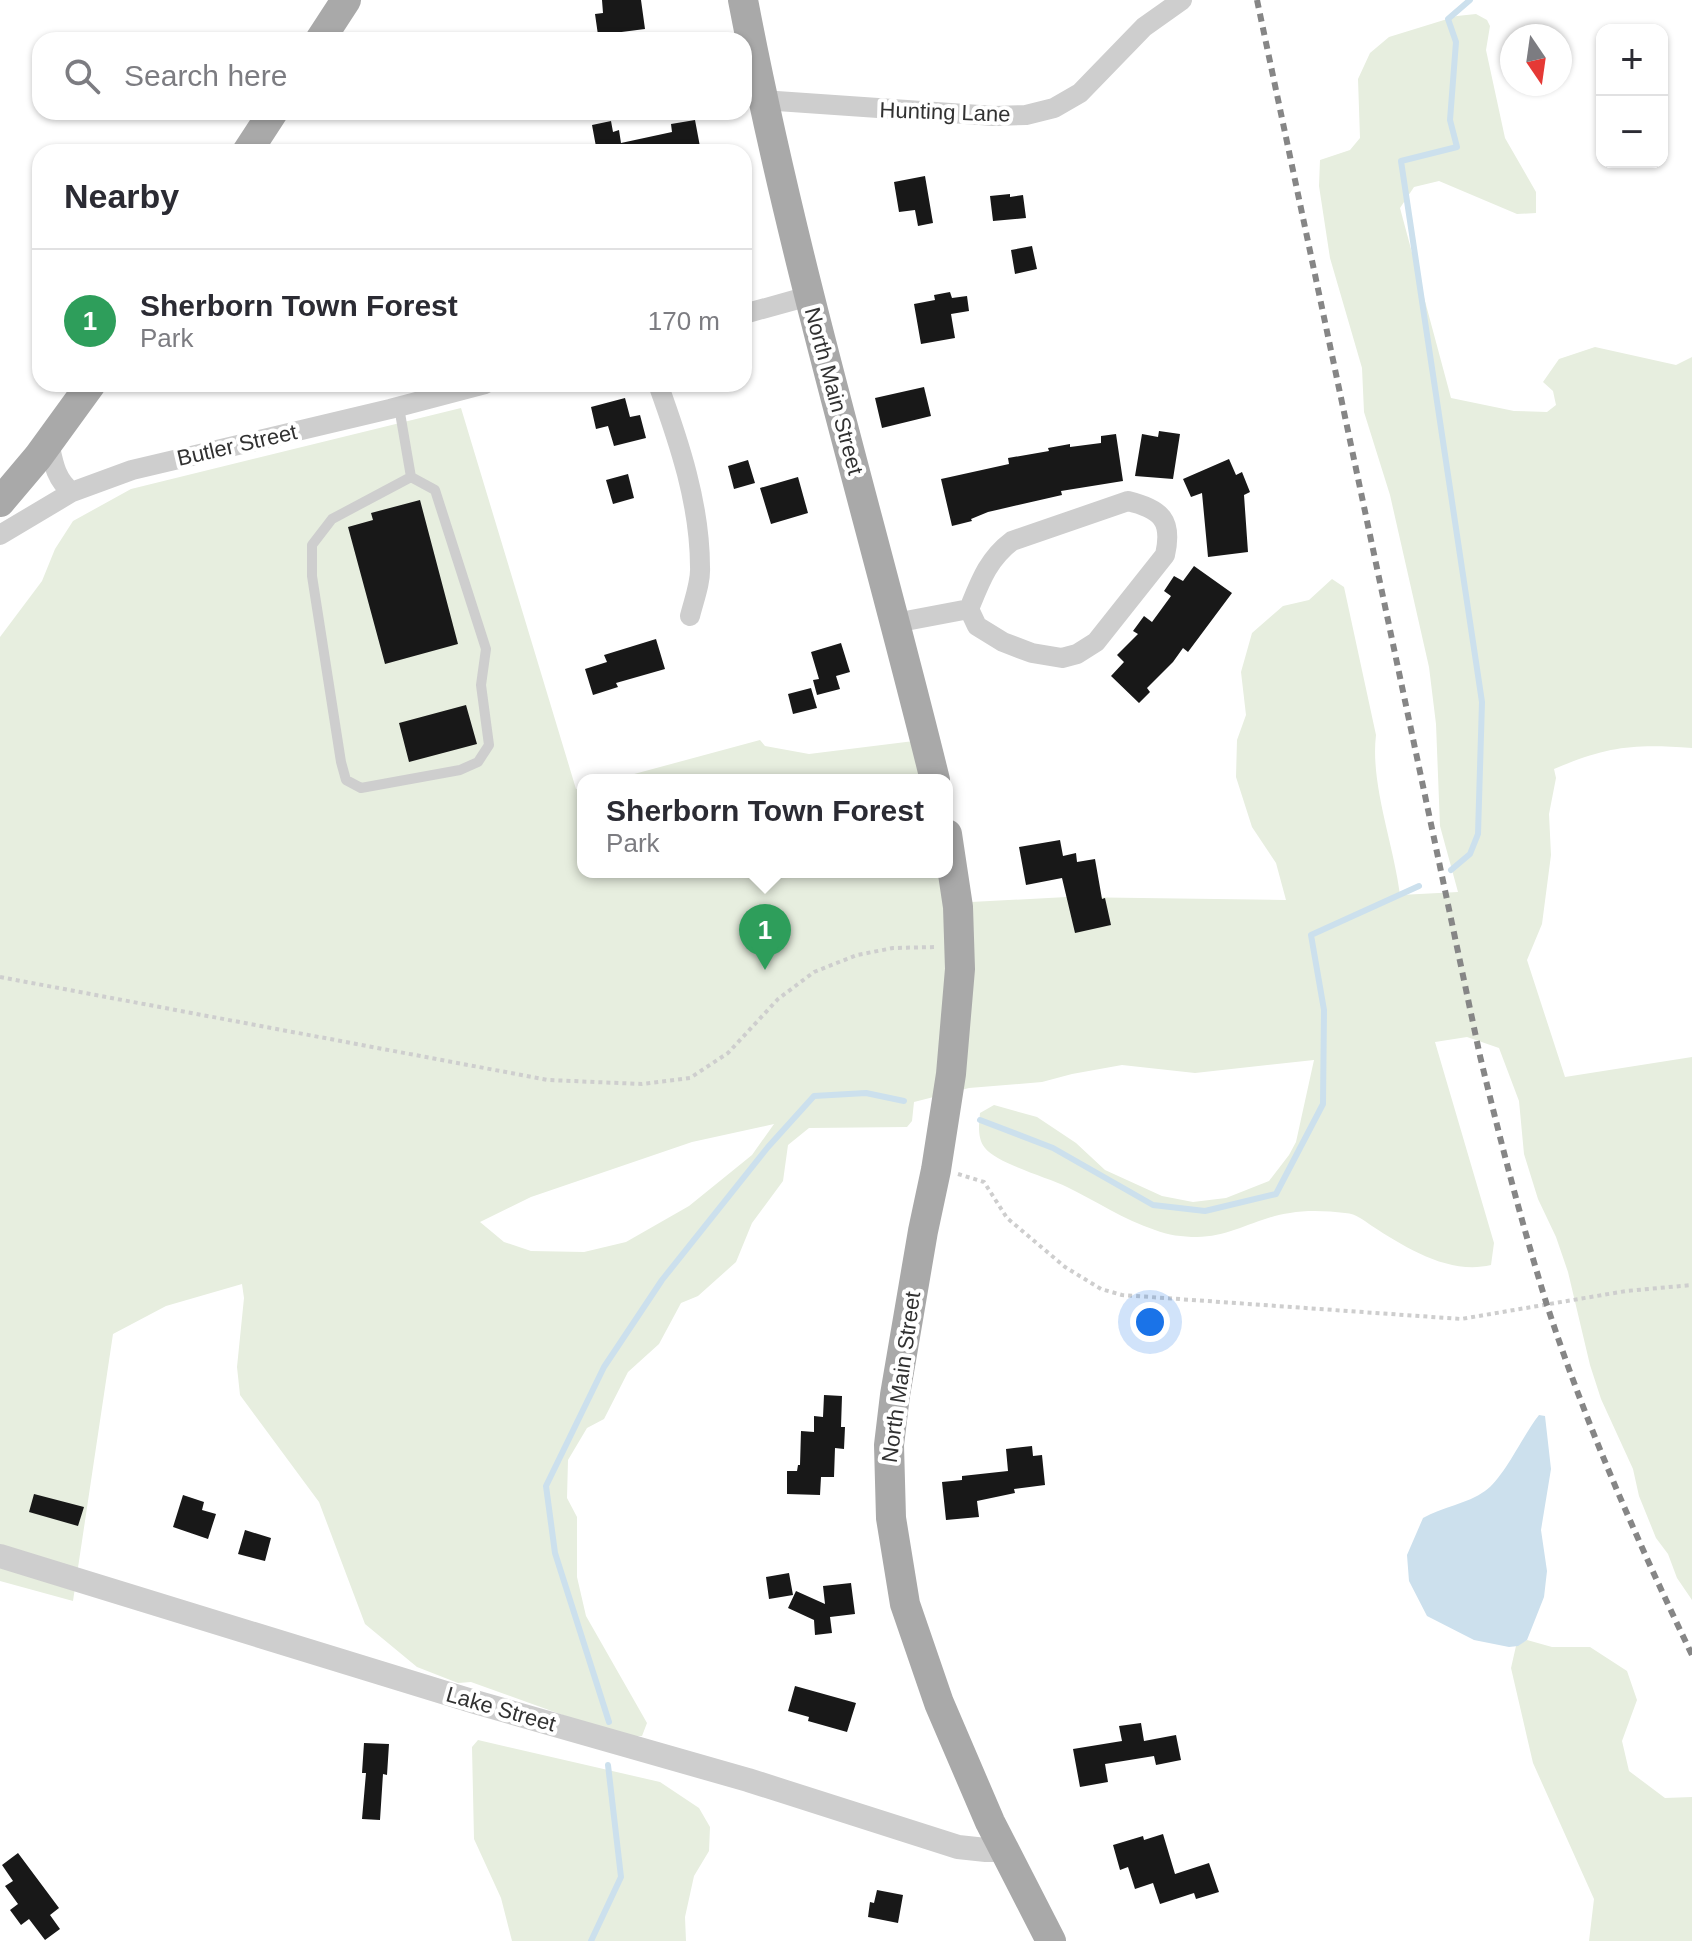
<!DOCTYPE html>
<meta charset="utf-8">
<style>
body{margin:0;font-family:Arial,sans-serif;background:#f7f7f7;color:#2b2b33}
.controls{position:absolute;right:24px;top:24px;display:grid;overflow:hidden;border-radius:16px;box-shadow:0 2px 6px #0004}
.controls button{width:72px;height:72px;display:grid;place-items:center;padding:0;border:0;border-bottom:2px solid #e1e1e2;background:#fff;color:#2b2b33;font:40px sans-serif}
.compass{position:absolute;left:1500px;top:24px;width:72px;height:72px;border-radius:50%;background:#fff;box-shadow:0 2px 6px #0004;rotate:167deg}
.you{position:absolute;left:1150px;top:1322px;width:28px;height:28px;margin:-20px;border:6px solid #fff;border-radius:50%;background:#1a73e8;box-shadow:0 0 0 12px #1a73e833}
.badge{display:grid;place-items:center;width:52px;height:52px;border-radius:50%;background:#0b8043;color:#fff;font-size:26px;font-weight:700}
.pin{position:absolute;translate:-50% -66px;filter:drop-shadow(0 2px 4px #0008)}
.pin::after{content:'';position:absolute;top:42px;width:28px;height:24px;background:inherit;clip-path:polygon(0 0,100% 0,50% 100%)}
.popup{position:absolute;left:577px;top:774px;width:376px;height:104px;box-sizing:border-box;display:grid;place-content:center;border-radius:16px;background:#fff;filter:drop-shadow(0 2px 6px #0005);font-size:26px;white-space:nowrap;color:#7c7c81}
.popup b{font-size:30px;color:#2b2b33}
.popup::after{content:'';position:absolute;left:50%;top:100%;margin-left:-16px;border:16px solid transparent;border-top-color:#fff}
.list{margin:0;padding:0;list-style:none}
h2{display:flex;justify-content:space-between;align-items:center;height:104px;margin:0;padding:0 32px;font-size:34px}
h2 small{font-size:26px;font-weight:400;color:#7c7c81}
.list li{display:grid;grid-template-columns:52px 1fr auto;gap:24px;align-items:center;box-sizing:border-box;height:144px;padding:0 32px;border-top:2px solid #e1e1e2}
.list b{display:block;font-size:30px;white-space:nowrap}
.list p{margin:0;font-size:26px;white-space:nowrap;color:#7c7c81}
.list em{font-size:26px;font-style:normal;color:#7c7c81}
.icon{flex:none;width:44px;height:44px;fill:none;stroke:currentColor;stroke-width:2;stroke-linecap:round;stroke-linejoin:round}
.map{position:relative;flex:none;width:1692px;height:1941px;overflow:hidden}
.search{position:absolute;background:#fff;box-shadow:0 2px 6px #0004;left:32px;top:32px;width:720px;height:88px;display:flex;align-items:center;gap:20px;box-sizing:border-box;padding:0 28px;border-radius:24px;color:#7c7c81;font-size:30px}
.panel{position:absolute;background:#fff;box-shadow:0 2px 6px #0004;left:32px;top:144px;width:720px;height:248px;border-radius:24px}
.map>svg:first-child{display:block}
</style>
<div class="map">
<svg width="1692" height="1941" viewBox="0 0 1692 1941">
<rect width="100%" height="100%" fill="#fff"/>
<path fill="#e7eedf" fill-rule="evenodd" d="M1476 14 1487 20 1490 26 1486 50 1505 138 1536 192V213L1517 214 1439 181 1414 187 1400 208 1451 398 1514 411 1547 412 1556 405 1553 391 1543 382 1559 359 1595 347 1676 365 1692 357V748C1633 744 1609 746 1554 769L1556 778 1549 814 1551 855 1542 924 1527 960 1565 1077 1692 1057V1600L1677 1578 1668 1554 1656 1538 1639 1496 1633 1469 1601 1399 1590 1365 1568 1272 1556 1237 1538 1199 1524 1154 1519 1101 1499 1048 1467 1037 1435 1042 1494 1243 1491 1265C1449 1275 1406 1248 1372 1226 1363 1220 1357 1214 1345 1213 1328 1211 1307 1210 1290 1213 1258 1217 1231 1237 1197 1237 1182 1237 1168 1235 1155 1230 1124 1220 1096 1201 1067 1187 1047 1177 998 1164 985 1148 977 1138 979 1124 980 1113L994 1105 1037 1117 1076 1143 1105 1170 1162 1196 1193 1202 1226 1198 1269 1181 1289 1155 1296 1142 1314 1060 1195 1073 1122 1065 1072 1074 1042 1082 969 1088 914 1102 912 1121 907 1127 809 1128 788 1145 783 1181 752 1223 736 1262 698 1296 681 1303 659 1344 628 1372 604 1419 587 1428 568 1460 567 1498 577 1517V1577L586 1616 647 1723 642 1736H630L585 1723 471 1682 458 1683 417 1667 365 1624 319 1502 240 1395 237 1367 244 1298 242 1284 166 1306 113 1334 73 1601 0 1581V637L42 581 55 549 73 521 131 489 461 408 576 789 583 788V872H947L971 902 1067 897 1286 900 1276 863 1252 827 1236 777 1237 740 1246 715 1241 672 1252 633 1283 606 1309 600 1332 579 1344 587 1376 735C1370 784 1394 845 1400 895L1458 892 1440 826 1436 724 1429 667 1390 495 1364 412 1362 368 1330 258 1319 186 1320 160 1350 150 1360 138 1358 79 1370 53 1389 37 1457 16ZM774 1124 752 1155 689 1206 626 1242 584 1252 531 1251 504 1242 480 1222 531 1197 692 1142Z
M760 740 765 746 809 754 914 741 927 780H612Z
M1527 1640 1552 1647H1590L1627 1671 1637 1700 1622 1741 1629 1771 1665 1798 1692 1797V1941H1589L1594 1899 1533 1763 1511 1668 1516 1646Z
M478 1740 660 1782 699 1808 710 1827 709 1851 694 1876 685 1917 686 1941H512L501 1898 474 1839 472 1747Z"/>
<path fill="#cce0ed" d="M1539 1415 1545 1416 1551 1469 1541 1530 1547 1571 1544 1597 1527 1640 1518 1646 1509 1647 1474 1640 1427 1616 1409 1581 1407 1555 1423 1518C1442 1507 1467 1504 1485 1491 1504 1478 1523 1435 1539 1415Z"/>
<g fill="none" stroke-linecap="round" stroke-linejoin="round">
<path stroke="#cce0ed" stroke-width="6" d="M1451 870 1470 854 1478 834 1482 702 1401 161 1457 147 1450 120 1456 42 1448 19 1470 0
M980 1120 1053 1148 1153 1205 1205 1211 1276 1194 1323 1104 1324 1010 1311 935 1419 886
M609 1722 555 1553 546 1486 604 1367 662 1280 768 1147 814 1096 866 1093 904 1101
M591 1941 621 1877 608 1765"/>
</g>
<path fill="#181818" d="M602 0H641L645 29 598 35 595 14 603 13Z
M695 120 701 152H597L592 125 611 121 613 132 619 130 621 143 672 132 671 124Z
M925 176 933 223 918 226 915 210 899 212 894 182Z
M1010 194V197L1023 195 1026 218 993 221 990 196Z
M1032 246 1037 269 1015 274 1011 250Z
M950 292 952 298 967 296 969 311 951 314 955 338 921 344 914 304 935 300 934 295Z
M924 387 931 416 882 428 875 398Z
M625 398 630 417 640 415 646 438 614 446 608 426 596 429 591 407Z
M1159 431 1180 434 1173 479 1135 476 1142 434 1158 437Z
M1116 434 1123 481 1061 491 1062 495 988 512 971 519 972 521 952 526 941 479 1009 464 1008 458 1049 451 1048 448 1070 444V447L1101 443V436Z
M1229 459 1236 475 1242 472 1250 492 1244 495 1248 552 1208 557 1202 493 1191 497 1183 479Z
M748 460 755 483 734 489 728 466Z
M628 474 634 498 613 504 606 480Z
M798 477 808 513 771 524 760 488Z
M420 500 458 644 385 664 348 527 373 520 371 513Z
M1194 566 1232 593 1188 652 1183 648 1173 662 1147 688 1150 692 1139 703 1111 676 1124 662 1117 655 1138 634 1133 631 1144 616 1152 622 1171 596 1164 591 1174 576 1183 581Z
M656 639 665 669 616 683 618 687 593 695 585 669 607 662 604 655Z
M841 643 850 672 836 676 840 689 817 695 813 680 819 679 811 652Z
M811 688 817 708 793 714 788 694Z
M466 705 477 744 409 762 399 723Z
M1060 840 1063 856 1076 853 1077 862 1095 859 1102 899 1105 898 1111 925 1075 933 1062 878 1026 885 1019 847Z
M824 1395 842 1396 841 1427H845L844 1449 835 1448 834 1477H821L820 1495 787 1494V1471H797L798 1465H800L801 1431 814 1432V1416L823 1417Z
M1032 1446 1033 1456 1042 1455 1045 1485 1014 1489 1015 1493 977 1501 979 1517 946 1520 942 1482 962 1480V1476L1008 1471 1006 1449Z
M34 1494 84 1507 78 1526 29 1512Z
M183 1495 204 1502 202 1510 216 1514 208 1539 173 1527Z
M245 1530 271 1538 265 1561 238 1554Z
M789 1573 793 1595 769 1599 766 1577Z
M851 1583 855 1614 830 1617 832 1633 815 1635 814 1620 788 1608 796 1591 825 1604 823 1586Z
M795 1686 856 1703 847 1732 808 1721 809 1717 788 1711Z
M1141 1723 1144 1741 1176 1735 1181 1760 1156 1765 1154 1756 1105 1764 1108 1782 1080 1787 1073 1749 1122 1741 1119 1726Z
M364 1743 389 1744 387 1775 383 1774 380 1820 362 1819 366 1773H362Z
M1163 1834 1175 1874 1209 1863 1219 1892 1196 1899 1194 1893 1160 1904 1153 1883 1135 1889 1128 1867 1120 1870 1113 1845 1143 1836 1144 1840Z
M18 1853 59 1908 50 1915 60 1929 45 1940 29 1919 21 1925 10 1910 18 1904 5 1886 13 1881 2 1865Z
M877 1890 903 1895 898 1923 868 1917 870 1902 874 1903Z"/>
<g fill="none" stroke-linecap="round" stroke-linejoin="round">
<path stroke="#cecece" stroke-width="4" stroke-dasharray="4 4" stroke-linecap="butt" d="M0 977 548 1080 642 1084 690 1078 728 1053 778 999 814 972 857 955 893 948 936 947
M958 1174 984 1182 1007 1218 1065 1267 1101 1289 1122 1295 1461 1319 1626 1291 1692 1285"/>
<path stroke="#cecece" stroke-width="10" d="M399 407 411 477 332 519 312 545V576L341 762 346 780 361 788 460 770 478 762 489 745 481 685 486 649 435 490 411 477"/>
<path stroke="#cecece" stroke-width="20" d="M762 100 994 116 1026 115 1054 108 1080 93 1144 27 1182 0
M744 314 809 296
M658 384C679 442 700 504 700 567 701 582 694 600 690 616
M49 442C53 461 55 479 72 492
M1128 501C1161 509 1173 520 1165 555L1096 642 1077 654 1062 658 1032 653 1003 642 977 626 969 609C980 582 988 559 1012 541Z
M0 535 72 492 132 470 390 409 485 384
M895 623 969 609"/>
<path stroke="#cecece" stroke-width="24" d="M0 1556 475 1702 748 1780 958 1847 986 1850H1004"/>
<path stroke="#a9a9a9" stroke-width="30" d="M743 0C793 263 871 520 935 780
M320 40 346 0
M247 152 273 112
M0 502 38 457 91 384
M947 834 958 907 960 969 951 1074 936 1170 923 1231 895 1395 889 1445 891 1518 905 1604 939 1703 990 1822 1051 1941"/>
<path stroke="#868686" stroke-width="6" stroke-dasharray="8 6" stroke-linecap="butt" d="M1257 0 1480 1056C1500 1139 1521 1221 1546 1302 1585 1423 1637 1540 1692 1655"/>
</g>
<g text-anchor="middle" dominant-baseline="central" stroke-width="8" stroke-linejoin="round" paint-order="stroke">
<g font-size="22" fill="#313131" stroke="#fff">
<text transform="translate(945 112) rotate(2)">Hunting Lane</text>
<text transform="translate(834 391) rotate(75)">North Main Street</text>
<text transform="translate(237 445) rotate(-13)">Butler Street</text>
<text transform="translate(901 1377) rotate(-82)">North Main Street</text>
<text transform="translate(501 1709) rotate(16)">Lake Street</text>
</g>
</g>
</svg>
<div class="controls">
<button>+</button>
<button>−</button>
</div>
<svg class="compass" viewBox="-18 -18 36 36"><path d="M0-13l5 13h-10z" fill="#e53935"/><path d="M0 13l5-13h-10z" fill="#7c7c81"/></svg>
<div class="you"></div>
<div class="pin badge" style="left:765px;top:970px;background:#2e9e5b">1</div>
<div class="popup"><b>Sherborn Town Forest</b>Park</div>
<div class="search"><svg class="icon" aria-label="search" viewBox="0 0 24 24"><circle cx="10" cy="10" r="6"/><path d="M15 15l6 6"/></svg>Search here</div>
<section class="panel">
<h2>Nearby<small></small></h2>
<ul class="list">
<li><span class="badge" style="background:#2e9e5b">1</span><div><b>Sherborn Town Forest</b><p>Park</p></div><em>170 m</em></li>
</ul>
</section>
</div>
